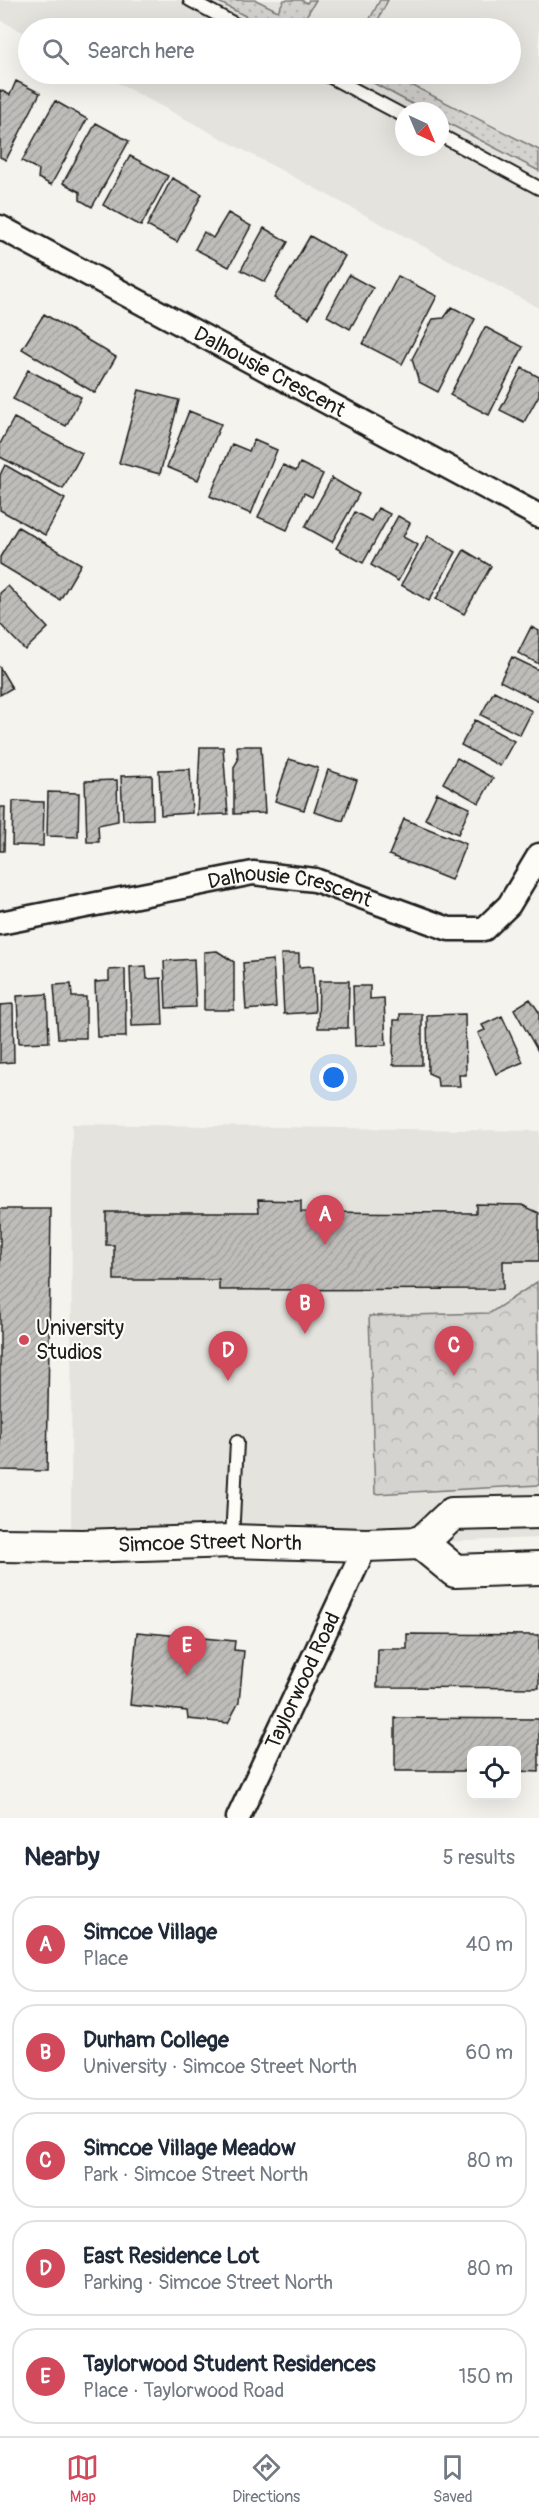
<!DOCTYPE html>
<meta charset="utf-8">
<style>
body{margin:0;font-family:Pangolin,sans-serif;background:#f2f2f3;color:#1f2937}
.controls{position:absolute;right:18px;bottom:18px;display:grid;overflow:hidden;border-radius:12px;box-shadow:0 6px 24px #0002}
.controls button{width:54px;height:54px;display:grid;place-items:center;padding:0;border:0;border-bottom:2px solid #e0e1e3;background:#fff;color:#1f2937;font:30px sans-serif}
.compass{position:absolute;left:395px;top:102px;width:54px;height:54px;border-radius:50%;background:#fff;box-shadow:0 6px 24px #0002;rotate:136deg}
.you{position:absolute;left:334px;top:1078px;width:21px;height:21px;margin:-15px;border:4px solid #fff;border-radius:50%;background:#1a73e8;box-shadow:0 0 0 9px #1a73e833}
.badge{display:grid;place-items:center;width:39px;height:39px;border-radius:50%;background:#d1495b;color:#fff;font-size:20px;font-weight:700}
.pin{position:absolute;translate:-50% -50px;filter:drop-shadow(0 2px 3px #0008)}
.pin::after{content:'';position:absolute;top:32px;width:21px;height:18px;background:inherit;clip-path:polygon(0 0,100% 0,50% 100%)}
.list{margin:0;padding:0;list-style:none}
h2{display:flex;justify-content:space-between;align-items:center;height:78px;margin:0;padding:0 24px;font-size:26px}
h2 small{font-size:20px;font-weight:400;color:#747a83}
.list li{display:grid;grid-template-columns:39px 1fr auto;gap:18px;align-items:center;box-sizing:border-box;height:96px;margin:0 12px 12px;padding:0 12px;border:2px solid #e0e1e3;border-radius:24px}
.list b{display:block;font-size:22px;white-space:nowrap}
.list p{margin:0;font-size:20px;white-space:nowrap;color:#747a83}
.list em{font-size:20px;font-style:normal;color:#747a83}
.icon{flex:none;width:33px;height:33px;fill:none;stroke:currentColor;stroke-width:2;stroke-linecap:round;stroke-linejoin:round}
.map{position:relative;flex:none;width:539px;height:1818px;overflow:hidden}
.search{position:absolute;background:#fff;box-shadow:0 6px 24px #0002;left:18px;right:18px;top:18px;height:66px;display:flex;align-items:center;gap:15px;box-sizing:border-box;padding:0 21px;border-radius:33px;color:#747a83;font-size:22px}
.sheet{height:618px;background:#fff}
nav{display:flex;justify-content:space-around;align-items:center;box-sizing:border-box;height:84px;border-top:2px solid #e0e1e3;background:#fff;font-size:16px;color:#747a83}
nav a{display:grid;justify-items:center;gap:3px}
nav .on{color:#d1495b}
.map>svg:first-child{display:block}
</style>
<div class="map">
<svg width="539" height="1818" viewBox="0 0 539 1818">
<defs>
<pattern id="grass-dots" width="8" height="8" patternUnits="userSpaceOnUse" patternTransform="scale(1.5)"><rect width="8" height="8" fill="#d4d3cf"/><path d="M2 2h.1M6 6h.1" fill="none" stroke="#b5b5b1" stroke-width="1.8" stroke-linecap="round"/></pattern>
<pattern id="park-crowns" width="20" height="18" patternUnits="userSpaceOnUse" patternTransform="scale(1.5)"><rect width="20" height="18" fill="#d4d3cf"/><path d="M2 6a3 3 0 1 1 6 0M12 15a3 3 0 1 1 6 0" fill="none" stroke="#b5b5b1"/></pattern>
<pattern id="building-hatch" width="6" height="6" patternUnits="userSpaceOnUse" patternTransform="scale(1.5)"><rect width="6" height="6" fill="#bebdba"/><path d="M-1 1l2-2M0 6l6-6M5 7l2-2" fill="none" stroke="#a3a29f"/></pattern>
</defs>
<rect width="100%" height="100%" fill="#f4f3ee"/>
<filter id="ink" filterUnits="userSpaceOnUse"><feTurbulence type="fractalNoise" baseFrequency=".0167" numOctaves="2"/><feDisplacementMap in="SourceGraphic" scale="12" xChannelSelector="R" yChannelSelector="G"/><feConvolveMatrix kernelMatrix="1 2 1 2 8 2 1 2 1" color-interpolation-filters="sRGB"/></filter>
<g filter="url(#ink)">
<path fill="#e4e3de" fill-rule="evenodd" d="M0 0H539V308L101 74H510V28H28V35L0 20ZM404 111H440V147H404Z
M72 1124 539 1131V1538L366 1545 71 1537Z"/>
<path fill="url(#grass-dots)" stroke="#787876" stroke-width="1.5" d="M215 0H256L278 11 284 0H301L307 3 309 0H316L299 28H268Z
M380 0H388L374 28H365Z
M357 74H390L539 150V171L440 119V111H425Z"/>
<path fill="url(#park-crowns)" stroke="#787876" stroke-width="1.5" d="M537 1282 539 1485 375 1494 369 1316 490 1313Z"/>
<path fill="url(#building-hatch)" stroke="#1c1c1c" stroke-width="1.5" d="M16 81 40 93 6 160 0 157V90L10 95Z
M55 101 87 119 51 185 38 178 39 170 22 161Z
M96 123 129 141 92 207 80 200V192L63 183Z
M130 156 168 176 141 226 103 205Z
M172 178 202 194 177 242 147 226Z
M228 213 251 226 229 267 195 249 204 232 213 238Z
M264 228 288 242 265 282 241 270Z
M310 236 345 256 309 318 274 298Z
M349 275 373 288 350 329 327 316Z
M398 276 437 296 402 364 363 344Z
M452 307 475 319 438 392 419 382 412 359 433 319 444 318Z
M44 314 116 357 95 393 22 349Z
M485 327 523 347 489 415 450 395Z
M522 368 539 377V395L524 422 500 410Z
M28 370 81 397 66 426 13 399Z
M139 390 179 400 160 474 119 463Z
M189 411 221 424 198 480 167 467Z
M14 418 82 453 63 489 0 457V444Z
M254 440 277 450 251 514 210 496 232 444 249 451Z
M300 463 323 474 312 497 304 493 287 530 258 517 283 465 296 471Z
M5 465 65 499 45 535 0 510V475Z
M332 478 359 494 332 542 305 527Z
M378 508 390 514 363 563 336 548 355 512 371 521Z
M398 516 410 523 403 537 418 545 398 581 371 565Z
M18 527 81 564 60 600 0 564V557Z
M428 536 456 552 429 601 401 585Z
M464 550 491 566 464 614 436 599Z
M8 586 48 628 25 650 0 624V593Z
M531 627 539 631V664L518 653Z
M512 657 539 670V701L500 681Z
M0 668 12 688 0 695Z
M494 691 532 711 520 735 481 715Z
M475 720 514 741 500 766 461 745Z
M237 746H261L265 813 234 814V767L238 760Z
M200 747H223L228 814 197 815Z
M457 758 493 778 479 803 443 783Z
M289 759 318 768 304 810 275 801Z
M190 769 192 813 161 815 159 770Z
M328 770 357 780 343 821 314 812Z
M152 775 153 819 123 820 121 776Z
M117 780 118 821 98 825 99 842H87L85 781Z
M48 792 79 793 78 837 47 836Z
M437 793 470 808 458 834 425 819Z
M13 801 44 802 43 846 12 845Z
M0 807H5L4 851H0Z
M404 819 466 844 451 880 389 855Z
M217 951 234 962V1010H204V952Z
M281 954H299V967L313 966 315 1012 284 1014Z
M194 959 196 1007 166 1008 164 961Z
M273 960 276 1007 246 1010 243 963Z
M146 966 147 979 161 978 163 1025 132 1026 130 967Z
M125 969 126 1037H97L95 982 109 981V970Z
M319 981H349L348 1028H318Z
M71 984 72 997H86V1038H58L54 985Z
M353 986H370V999L384 998 386 1045 355 1046Z
M47 994 49 1042 19 1043 17 996Z
M530 999 539 1012V1053L514 1009Z
M13 1004 14 1062 0 1063V1005Z
M400 1014H422V1065H393L394 1020H400Z
M465 1014 466 1075H459L460 1086H438L437 1077 428 1073 427 1015Z
M502 1016 523 1062 496 1074 478 1033 485 1030 482 1025Z
M258 1200 301 1201V1212L476 1213V1204L522 1205 539 1213V1261H503V1289L219 1290V1280H114V1245H106V1212H259Z
M0 1209H51L47 1471 0 1470Z
M137 1632 235 1641 234 1650 244 1651 239 1702 228 1723 188 1719 187 1711 130 1705Z
M407 1634 539 1635V1688L377 1687 378 1649H407Z
M395 1718 539 1719V1772L516 1771V1750H472V1771H395Z"/>
<g fill="none" stroke-linecap="round" stroke-linejoin="round">
<defs>
<path id="lane" d="M190 0 242 28
M325 74 404 116
M440 135 539 188
M232 1539 237 1442"/>
<g id="street">
<path id="s1" d="M0 227 539 516"/>
<path id="s2" d="M0 923 253 873 315 880 449 929H484L509 905 539 855"/>
<path id="s3" d="M238 1818 366 1545"/>
</g>
<g id="secondary">
<path d="M421 1543 455 1571 539 1568"/>
<path id="s4" d="M0 1545 82 1546 232 1541 366 1545 421 1543 452 1514 539 1512"/>
</g>
</defs>
<use href="#lane" stroke="#1c1c1c" stroke-width="16"/>
<use href="#street" stroke="#1c1c1c" stroke-width="27"/>
<use href="#secondary" stroke="#1c1c1c" stroke-width="36"/>
<use href="#lane" stroke="#fdfcf7" stroke-width="12"/>
<use href="#street" stroke="#fdfcf7" stroke-width="22"/>
<use href="#secondary" stroke="#fdfcf7" stroke-width="32"/>
</g>
</g>
<circle fill="#d1495b" stroke="#fdfcf7" stroke-width="2" cx="24" cy="1340" r="6"/>
<g text-anchor="middle" dominant-baseline="central" stroke-width="4.5" stroke-linejoin="round" paint-order="stroke">
<g font-size="21" fill="#1c1c1c" stroke="#fdfcf7">
<text stroke="none"><textPath href="#s1" startOffset="306">Dalhousie Crescent</textPath></text>
<text stroke="none"><textPath href="#s2" startOffset="296">Dalhousie Crescent</textPath></text>
<text stroke="none"><textPath href="#s4" startOffset="210">Simcoe Street North</textPath></text>
<text stroke="none"><textPath href="#s3" startOffset="152">Taylorwood Road</textPath></text>
</g>
<g font-size="21" fill="#1c1c1c" stroke="#fdfcf7" text-anchor="start">
<text x="36" y="1328">University<tspan x="36" dy="24">Studios</tspan></text>
</g>
</g>
</svg>
<div class="controls">
<button><svg class="icon" aria-label="locate" viewBox="0 0 24 24"><circle cx="12" cy="12" r="6"/><path d="M12 2v4M12 18v4M2 12h4M18 12h4"/></svg></button>
</div>
<svg class="compass" viewBox="-18 -18 36 36"><path d="M0-13l5 13h-10z" fill="#e53935"/><path d="M0 13l5-13h-10z" fill="#747a83"/></svg>
<div class="you"></div>
<div class="pin badge" style="left:325px;top:1245px">A</div>
<div class="pin badge" style="left:305px;top:1334px">B</div>
<div class="pin badge" style="left:454px;top:1376px">C</div>
<div class="pin badge" style="left:228px;top:1381px">D</div>
<div class="pin badge" style="left:187px;top:1676px">E</div>
<div class="search"><svg class="icon" aria-label="search" viewBox="0 0 24 24"><circle cx="10" cy="10" r="6"/><path d="M15 15l6 6"/></svg>Search here</div>
</div>
<section class="sheet">
<h2>Nearby<small>5 results</small></h2>
<ul class="list">
<li><span class="badge">A</span><div><b>Simcoe Village</b><p>Place</p></div><em>40 m</em></li>
<li><span class="badge">B</span><div><b>Durham College</b><p>University · Simcoe Street North</p></div><em>60 m</em></li>
<li><span class="badge">C</span><div><b>Simcoe Village Meadow</b><p>Park · Simcoe Street North</p></div><em>80 m</em></li>
<li><span class="badge">D</span><div><b>East Residence Lot</b><p>Parking · Simcoe Street North</p></div><em>80 m</em></li>
<li><span class="badge">E</span><div><b>Taylorwood Student Residences</b><p>Place · Taylorwood Road</p></div><em>150 m</em></li>
</ul>
</section>
<nav>
<a class="on"><svg class="icon" aria-label="map" viewBox="0 0 24 24"><path d="M3 6l6-2 6 2 6-2v14l-6 2-6-2-6 2zM9 4v14M15 6v14"/></svg>Map</a>
<a><svg class="icon" aria-label="directions" viewBox="0 0 24 24"><path d="M12 3l9 9-9 9-9-9zM9 14v-3h6M13 9l2 2-2 2"/></svg>Directions</a>
<a><svg class="icon" aria-label="saved" viewBox="0 0 24 24"><path d="M7 4h10v16l-5-4-5 4z"/></svg>Saved</a>
</nav>
